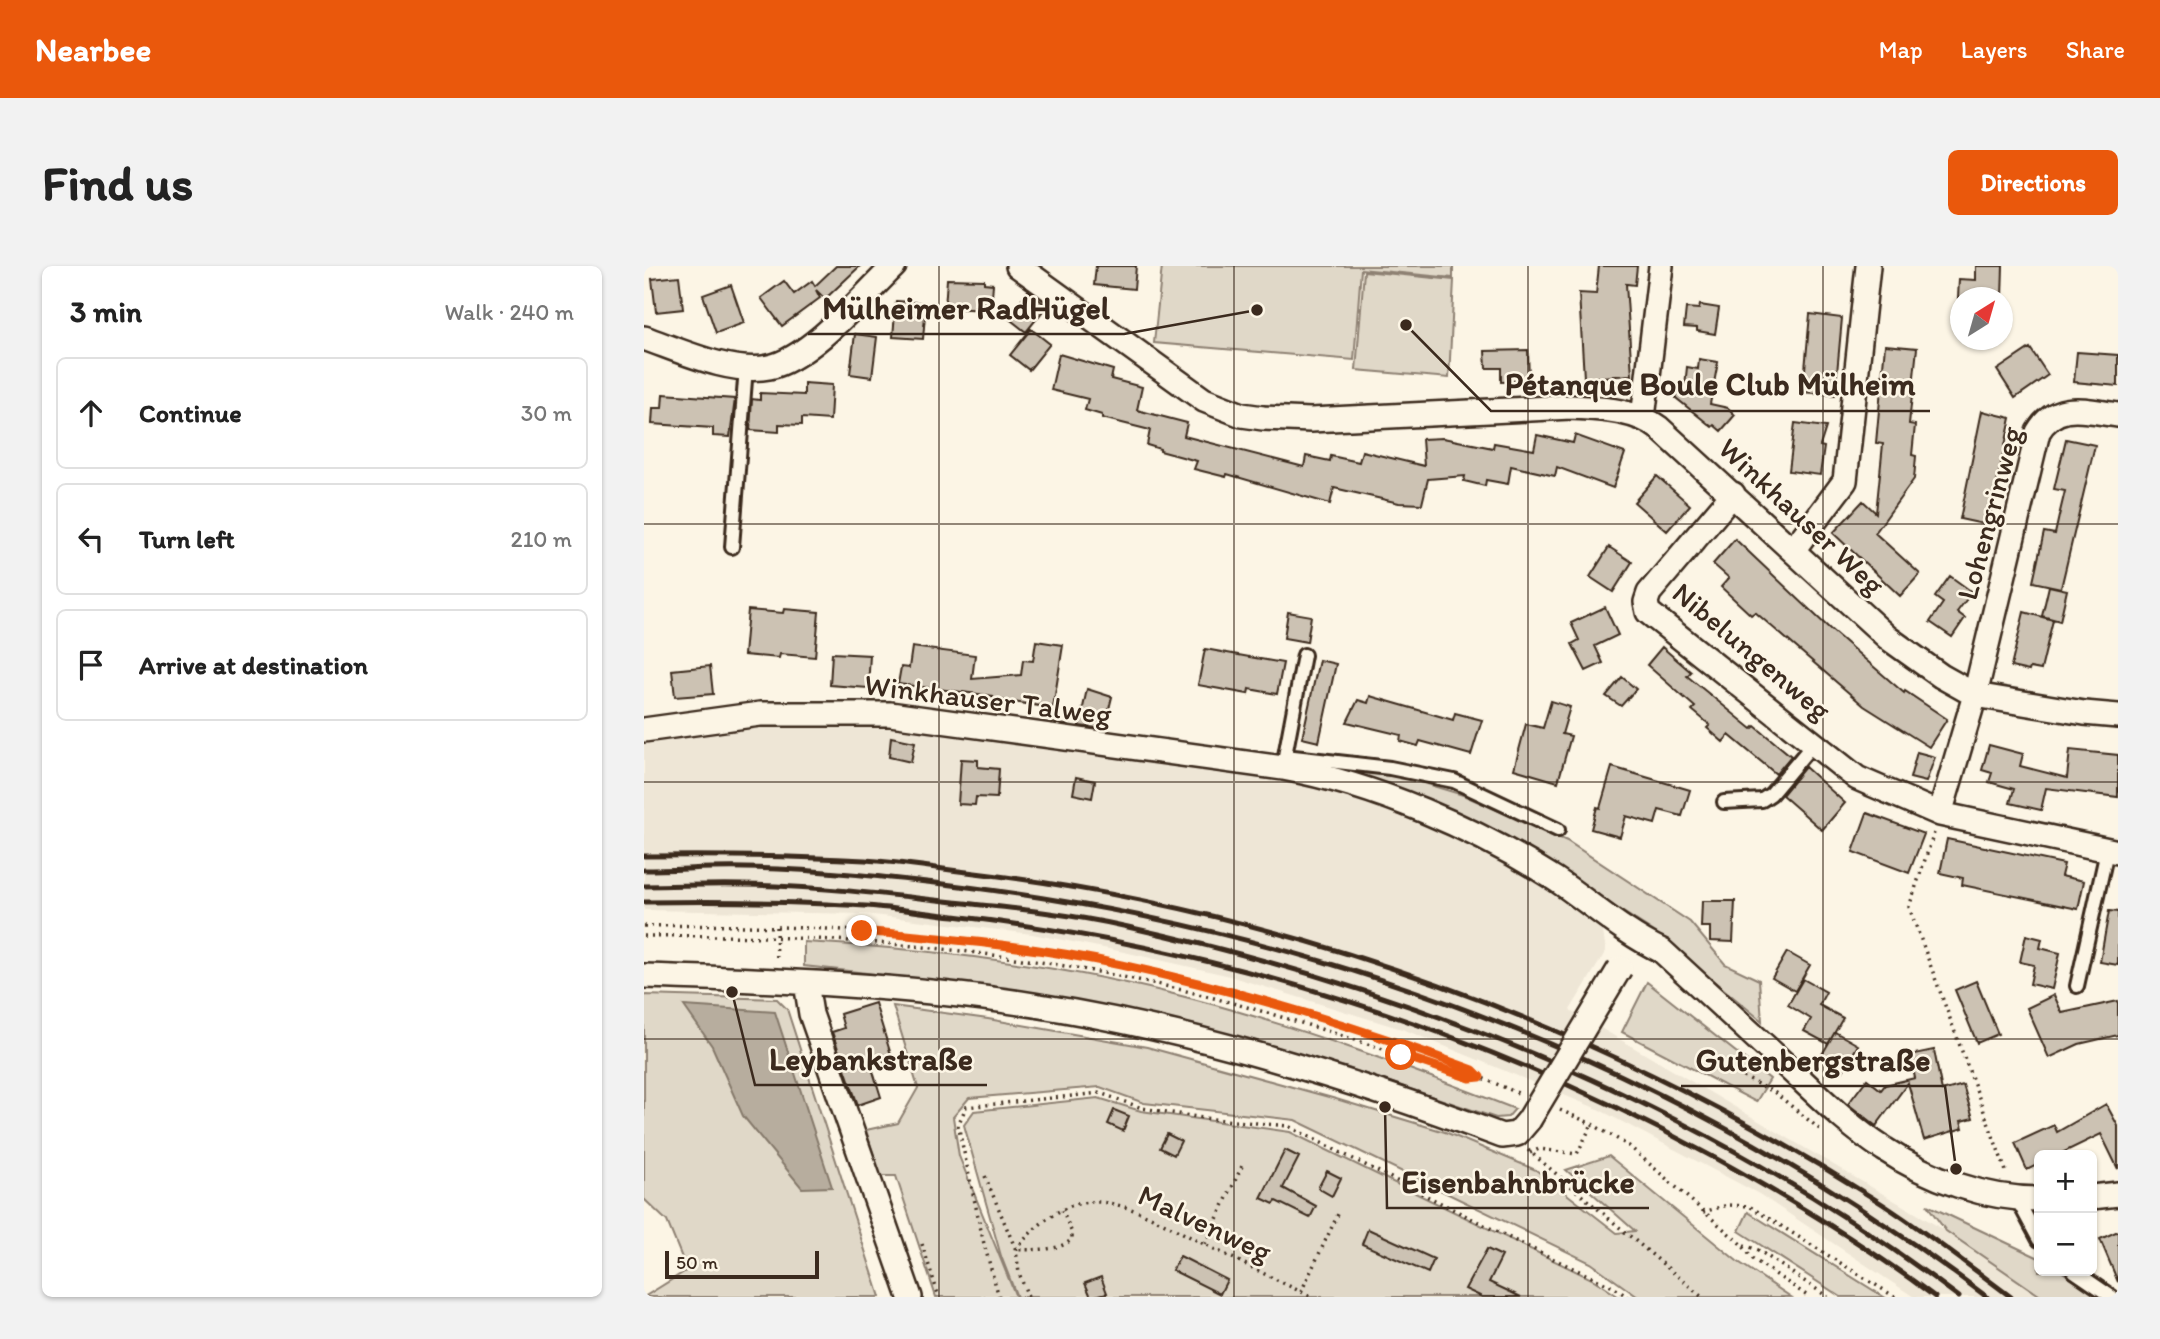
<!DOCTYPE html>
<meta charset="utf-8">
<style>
body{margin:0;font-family:Itim,sans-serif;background:#f2f2f2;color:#222}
.controls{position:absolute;right:21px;bottom:21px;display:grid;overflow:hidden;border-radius:10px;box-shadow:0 2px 5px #0004}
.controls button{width:63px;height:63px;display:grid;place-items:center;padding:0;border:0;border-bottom:2px solid #e0e0e0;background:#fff;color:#222;font:35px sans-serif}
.compass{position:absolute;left:1306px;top:21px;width:63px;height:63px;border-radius:50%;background:#fff;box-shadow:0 2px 5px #0004;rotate:37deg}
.scale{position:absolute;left:21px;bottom:18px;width:154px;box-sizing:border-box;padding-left:7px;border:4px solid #3b2a1e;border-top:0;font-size:19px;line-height:24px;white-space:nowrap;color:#3b2a1e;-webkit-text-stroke:5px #fcf5e5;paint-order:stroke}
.stop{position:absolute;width:21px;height:21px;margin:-16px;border:5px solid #ea580c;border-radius:50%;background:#fff}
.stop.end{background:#ea580c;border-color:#fff;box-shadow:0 2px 7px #0008}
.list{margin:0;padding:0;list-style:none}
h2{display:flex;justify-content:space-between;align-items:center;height:91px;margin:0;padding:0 28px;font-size:30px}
h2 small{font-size:23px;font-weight:400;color:#767676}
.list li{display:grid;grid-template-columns:46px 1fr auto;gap:21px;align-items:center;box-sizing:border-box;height:112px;margin:0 14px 14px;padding:0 14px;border:2px solid #e0e0e0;border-radius:10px}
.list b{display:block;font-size:26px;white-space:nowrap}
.list em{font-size:23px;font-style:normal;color:#767676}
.icon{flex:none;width:38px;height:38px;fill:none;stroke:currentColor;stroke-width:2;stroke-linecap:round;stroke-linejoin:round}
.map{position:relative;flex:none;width:1474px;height:1031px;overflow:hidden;border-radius:10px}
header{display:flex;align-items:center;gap:42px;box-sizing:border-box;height:98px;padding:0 35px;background:#ea580c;color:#fff}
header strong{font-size:33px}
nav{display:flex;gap:38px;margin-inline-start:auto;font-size:24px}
.intro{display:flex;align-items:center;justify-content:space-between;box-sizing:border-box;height:168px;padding:0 42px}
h1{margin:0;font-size:49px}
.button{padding:18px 32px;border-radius:10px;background:#ea580c;color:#fff;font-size:24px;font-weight:700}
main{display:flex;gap:42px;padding:0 42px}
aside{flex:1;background:#fff;border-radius:10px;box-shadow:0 2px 5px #0004}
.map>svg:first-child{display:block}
</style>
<header>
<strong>Nearbee</strong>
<nav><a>Map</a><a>Layers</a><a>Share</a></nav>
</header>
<div class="intro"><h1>Find us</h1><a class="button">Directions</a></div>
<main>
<aside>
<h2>3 min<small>Walk · 240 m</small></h2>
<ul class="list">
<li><svg class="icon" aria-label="ahead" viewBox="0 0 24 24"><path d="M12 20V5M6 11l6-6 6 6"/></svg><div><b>Continue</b></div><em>30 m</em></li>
<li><svg class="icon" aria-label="left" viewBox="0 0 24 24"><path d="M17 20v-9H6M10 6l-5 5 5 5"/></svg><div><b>Turn left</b></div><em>210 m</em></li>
<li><svg class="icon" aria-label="arrive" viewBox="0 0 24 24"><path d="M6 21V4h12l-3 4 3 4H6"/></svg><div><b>Arrive at destination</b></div></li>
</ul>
</aside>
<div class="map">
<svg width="1474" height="1031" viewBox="0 0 1474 1031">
<rect width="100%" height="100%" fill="#fcf5e5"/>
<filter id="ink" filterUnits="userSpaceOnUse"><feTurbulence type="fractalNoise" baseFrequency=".0143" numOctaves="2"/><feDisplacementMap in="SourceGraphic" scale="14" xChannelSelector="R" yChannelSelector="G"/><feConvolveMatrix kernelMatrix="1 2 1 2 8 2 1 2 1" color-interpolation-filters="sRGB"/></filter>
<g filter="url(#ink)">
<path fill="#eee6d6" d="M143 457H250L668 516 804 563 906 620 959 666 962 685 926 744 1302 965 1398 1031H1270L1115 928 954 843 761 764 582 709 480 686 388 668 221 648 0 644V473L28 468Z"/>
<path fill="#e0d8c8" stroke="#8e8173" stroke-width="2" d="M518 0H809V12L717 3 710 94 510 77Z
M720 5 810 14 805 112 712 104Z
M674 503 756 510 819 529 923 575 1046 656 1081 698 1115 714 1118 755 1012 667 899 595Z
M160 676C291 683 422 699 549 733 659 762 765 802 871 843L864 851 852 852 701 801 538 757 375 724 160 700Z
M1003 716 1126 813 1112 836 978 766Z
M0 729 133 733 143 743 236 1031H0L43 1004 23 955 0 933Z
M249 740 344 753 503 781 692 833 801 866 892 904 973 967 991 965 922 904 965 890 1093 995 1147 1031H994L947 997 651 854 500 837 456 821 325 832 309 851 315 890 372 1031H292L252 910H236L222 864 254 857 274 822Z
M454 832 497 845 646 866 950 1014 975 1031H373L357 990 320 859 330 845Z
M1283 939 1395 992V1005H1417L1456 1031H1398L1302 965Z
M1104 946 1240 1031H1197L1095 965Z"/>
<path fill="#b7ad9e" stroke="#85796b" stroke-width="2" d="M40 740 131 746 188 921 158 922 99 850 68 780Z"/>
<path fill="#ccc2b3" stroke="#3b2a1e" stroke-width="2" d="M192 0H216L181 33 172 24 176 32 138 60 117 32 140 15 150 28 168 15 171 20Z
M452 0H492L490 23 450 19Z
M955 0H993L991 19 982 18 988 109 940 112 935 27 952 28Z
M1332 0H1359L1358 32H1314L1315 13 1332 14Z
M35 10 39 43 12 46 8 13Z
M303 13 340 14V17L349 18 347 44 301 42Z
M87 19 100 57 72 67 59 29Z
M384 25 403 40 382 66 363 51Z
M252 35 282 37 279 73 249 71Z
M1056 39 1075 42 1071 68 1053 65V62L1040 61 1042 42 1055 43Z
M1166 48 1198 52 1191 129 1159 126Z
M387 63 406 78 385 104 366 89Z
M211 68 233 71 228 111 206 108Z
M1241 79 1273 82 1265 158 1271 159 1268 189 1272 190 1270 213 1231 267 1276 308 1256 330 1189 267 1219 235 1232 247 1239 178 1232 177Z
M1386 82 1404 109 1371 132 1353 104Z
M884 84 885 115 857 116V102H842L841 85Z
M1433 86 1474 89V120L1430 116Z
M415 88 469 104 467 113 498 121 493 144 543 157 540 170 660 201 662 190 686 195 687 190 715 196 718 185 780 200 778 173 799 172 849 182 850 177 890 184 893 169 929 177 931 169 981 187 969 222 913 201 911 210 867 200 864 218 842 214 841 220 820 215 821 210 784 213 778 238 755 237 690 222 686 238 583 208 582 211 550 203 553 195 516 185V183L503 179 506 164 458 152V149L441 144 444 133 407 124Z
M1055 93 1074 96 1066 138 1084 142 1091 149 1077 165 1070 159 1068 161 1032 132 1035 120H1041L1043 101 1054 103Z
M160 117 188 119 186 154 158 152V159L135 158V166L106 164 108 133 116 134V127L160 129Z
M19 128 91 133 86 171 69 170V162L8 158 9 142H18Z
M1338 145 1367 152 1344 259 1316 253Z
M1151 157 1182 161 1176 180 1180 181 1176 209 1145 205Z
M1422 173 1451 179 1417 322 1389 316 1400 266 1411 268 1415 250 1421 225 1410 223Z
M1013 210 1046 239 1023 265 990 236Z
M1091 273 1186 363 1260 427 1261 425 1303 453 1285 481 1220 440 1111 346 1107 349 1077 321 1085 312 1069 298Z
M965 281 988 296 969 326 946 311Z
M1306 310 1328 326 1313 346 1321 352 1308 371 1286 356 1299 337 1291 331Z
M1405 320 1423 324 1416 355 1398 350Z
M961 341 974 369 951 380 959 397 942 405 928 378 935 374 927 357Z
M140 343 175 346 171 391 136 388 135 392 100 389 104 344 139 347Z
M644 346 667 350 663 376 640 372Z
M1380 346 1409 354 1397 404 1386 402 1385 405 1367 401Z
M392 375 419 379 409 442 349 433V430L254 418 257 401 265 402 268 381 331 389 328 413 377 409 379 394 389 395Z
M1018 381 1047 406 1043 410 1108 463 1111 460 1147 490 1132 508 1085 469 1079 476 1063 462 1066 459 1048 444 1051 441 1003 399Z
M561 383 639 397 633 428 605 423 604 428 554 419Z
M188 387 226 389 224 422 186 419Z
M675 394 692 398 675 476 658 472Z
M66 400 69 428 31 431 28 404Z
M978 411 992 423 977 440 962 430Z
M443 423 468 431 460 463 435 460Z
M726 430 809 454 811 447 838 454 827 489 776 475 774 480 756 475 757 469 703 456 714 434 724 437Z
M907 435 926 441 918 468 927 470 914 516 870 503 882 458 899 462Z
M247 471 271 476 267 496 245 491Z
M1345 479 1379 488 1376 500 1423 512 1426 484 1474 489V531L1402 522 1397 544 1366 537 1370 523 1345 516 1348 507 1338 504Z
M1273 486 1291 491 1282 516 1266 512Z
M317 493 334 494V501L355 503 353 532 332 531 331 539 314 538Z
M968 501 1046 524 1038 550 1015 544 1011 558 982 550 976 571 947 563 953 541 956 542Z
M1161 501 1201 537 1178 564 1138 529Z
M432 511 451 515 448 532 429 528Z
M1223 547 1280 568 1265 607 1209 586Z
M1303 573 1420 598 1417 610 1440 615 1434 643 1318 619 1319 612 1296 607Z
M1058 635H1091L1089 676 1066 675V661H1057Z
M1465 645 1474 646V699L1456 696Z
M1382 669 1398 673 1396 682 1416 687 1408 723 1386 718 1390 699 1376 696Z
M1143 686 1166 699 1151 725 1128 712Z
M1159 713 1182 726 1175 739 1199 752 1184 778 1160 765 1167 753 1144 739Z
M1332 715 1354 768 1333 777 1311 724Z
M1410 729 1418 747 1474 735V769L1435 778 1405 792 1383 742Z
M231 737 248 792 227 799 237 831 214 839 188 766 200 762 196 748Z
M1191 766 1214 779 1199 805 1176 792Z
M1290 784 1298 825 1319 819 1329 852 1317 855 1319 862 1280 874 1264 817 1232 860 1204 838 1223 813 1237 824 1241 819 1271 812 1266 789Z
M1462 838 1474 860V903L1457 868 1414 889H1395V898L1383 904 1371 877 1410 859 1413 866Z
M470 844 485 850 479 865 464 858Z
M523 868 537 875 530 889 516 882Z
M641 884 655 891 639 922 672 940 666 952 632 935 630 938 617 932Z
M683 905 697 912 688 930 674 922Z
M724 963 790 993 784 1007 718 978Z
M1474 965V1016L1456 973Z
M843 983 858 990 845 1016 877 1031H838L821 1023Z
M536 990 583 1014 576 1028 528 1004Z
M457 1011 463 1027 447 1031 441 1017Z"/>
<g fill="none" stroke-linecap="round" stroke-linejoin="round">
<defs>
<path id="service" d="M88 281 102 101
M641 490 746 502 810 515 914 564
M640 495 660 389
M1080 536 1118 534 1127 528 1169 478
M1433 720 1463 585
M1373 933 1395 974
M1430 1005 1468 1031"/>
<path id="minor" d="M374 0 560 134 598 149 619 152 667 154 927 141C956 143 990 143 1015 162L1244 372 1297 410 1331 429 1440 447 1474 450
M0 72C35 84 88 109 125 101 166 93 220 29 250 0
M999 152 1017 0
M1089 228 1005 327 1002 336 1004 346 1213 512 1296 548 1474 586
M1149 284 1201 215 1224 0
M0 464 116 448H246L639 502C732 519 831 562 911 613 947 637 978 666 1018 685 1057 721 1096 757 1135 793 1169 824 1202 859 1240 883 1285 913 1341 933 1395 933
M1296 548 1331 429 1394 166C1413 134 1442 145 1474 149
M0 710C130 714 261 719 390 739 550 764 707 813 858 870L873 868 885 854
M162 717 167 748 266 1031
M1448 931 1474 928"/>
</defs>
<use href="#service" stroke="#3b2a1e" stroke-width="18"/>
<use href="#minor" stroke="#3b2a1e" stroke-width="28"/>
<path stroke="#3b2a1e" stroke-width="3.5" stroke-dasharray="2 5" stroke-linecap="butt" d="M1290 567 1265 641 1363 908
M0 660C158 657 318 668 474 698 595 722 714 761 829 804L836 811 876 828
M132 661 133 696
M0 670C157 668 315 678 469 709 590 732 709 773 826 812L834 811
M1099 811 1130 826 1178 865
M916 844 948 858 985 880 1098 979 1109 993 1165 1031
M884 884 1058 1031
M886 887 895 883 933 888 948 858
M341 910 372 984C389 983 415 986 428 973V967L418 944
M1059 946 1084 939 1105 940 1251 1031
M278 978 295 1031
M561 978 599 898
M1100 979 1114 984 1184 1031
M657 1026 696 944
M355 1031 340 978 314 859 322 841 456 827 498 842 559 852 644 860 872 975 969 1021 984 1031
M384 1031 375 1007 372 984C389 961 417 937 447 936 484 934 529 963 562 979 597 996 632 1014 668 1031"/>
<use href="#service" stroke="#fcf5e5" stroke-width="12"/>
<use href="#minor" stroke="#fcf5e5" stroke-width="23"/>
<path stroke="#3b2a1e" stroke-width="5" d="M0 590C74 589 147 590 221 594 255 596 289 602 323 606 645 644 955 759 1229 932 1277 962 1321 997 1367 1031
M0 604C34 604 67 601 101 602 176 603 250 612 324 621 695 668 1044 805 1343 1031
M0 620C33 620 66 618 99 619 169 620 240 628 310 636 368 642 427 648 484 661 782 726 1071 846 1315 1031
M0 636C74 635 147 635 221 640 251 642 281 647 310 650 576 681 834 763 1069 891 1146 933 1221 978 1291 1031"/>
<defs>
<path id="minor-bridge" d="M885 854 976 702"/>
</defs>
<use href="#minor-bridge" stroke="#3b2a1e" stroke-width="28" stroke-linecap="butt"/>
<use href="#minor-bridge" stroke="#fcf5e5" stroke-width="23"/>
</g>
</g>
<g fill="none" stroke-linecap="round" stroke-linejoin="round" filter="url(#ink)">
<path stroke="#ea580c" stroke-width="9" d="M218 665C304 673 392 680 477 699 597 725 714 761 829 804L836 811 826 812 757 789"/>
</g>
<path fill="none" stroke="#3b2a1e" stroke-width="2" stroke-opacity="0.55" d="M295 0V1031M590 0V1031M884 0V1031M1179 0V1031M0 258H1474M0 516H1474M0 773H1474"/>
<g text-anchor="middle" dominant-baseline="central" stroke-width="5" stroke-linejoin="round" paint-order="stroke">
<g font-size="30" fill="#3b2a1e" stroke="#fcf5e5">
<text transform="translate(1345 247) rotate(-75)">Lohengrinweg</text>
<text transform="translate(1158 250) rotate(43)">Winkhauser Weg</text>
<text transform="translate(1108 385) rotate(40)">Nibelungenweg</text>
<text transform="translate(344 433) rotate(7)">Winkhauser Talweg</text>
<text transform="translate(561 957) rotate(25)">Malvenweg</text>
</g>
</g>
<path fill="none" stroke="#3b2a1e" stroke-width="2.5" d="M613 44L480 68H164M762 59L847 145H1286M88 726L111 819H343M1312 903L1301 820H1037M741 841L743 942H1005"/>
<g fill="#3b2a1e" stroke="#fcf5e5" stroke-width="2.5">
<circle cx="613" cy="44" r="7"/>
<circle cx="762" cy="59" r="7"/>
<circle cx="88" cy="726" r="7"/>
<circle cx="1312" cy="903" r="7"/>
<circle cx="741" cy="841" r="7"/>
</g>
<g font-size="32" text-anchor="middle" font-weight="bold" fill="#3b2a1e" stroke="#fcf5e5" stroke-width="5" stroke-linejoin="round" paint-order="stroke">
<text x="322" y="53">Mülheimer RadHügel</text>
<text x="1066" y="129">Pétanque Boule Club Mülheim</text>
<text x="227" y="804">Leybankstraße</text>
<text x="1169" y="805">Gutenbergstraße</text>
<text x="874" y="927">Eisenbahnbrücke</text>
</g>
</svg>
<div class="controls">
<button>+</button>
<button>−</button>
</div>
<svg class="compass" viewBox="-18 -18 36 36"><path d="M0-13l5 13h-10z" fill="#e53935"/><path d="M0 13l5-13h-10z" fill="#767676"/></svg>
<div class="scale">50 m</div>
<div class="stop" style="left:757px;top:789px"></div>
<div class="stop end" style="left:218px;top:665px"></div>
</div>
</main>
